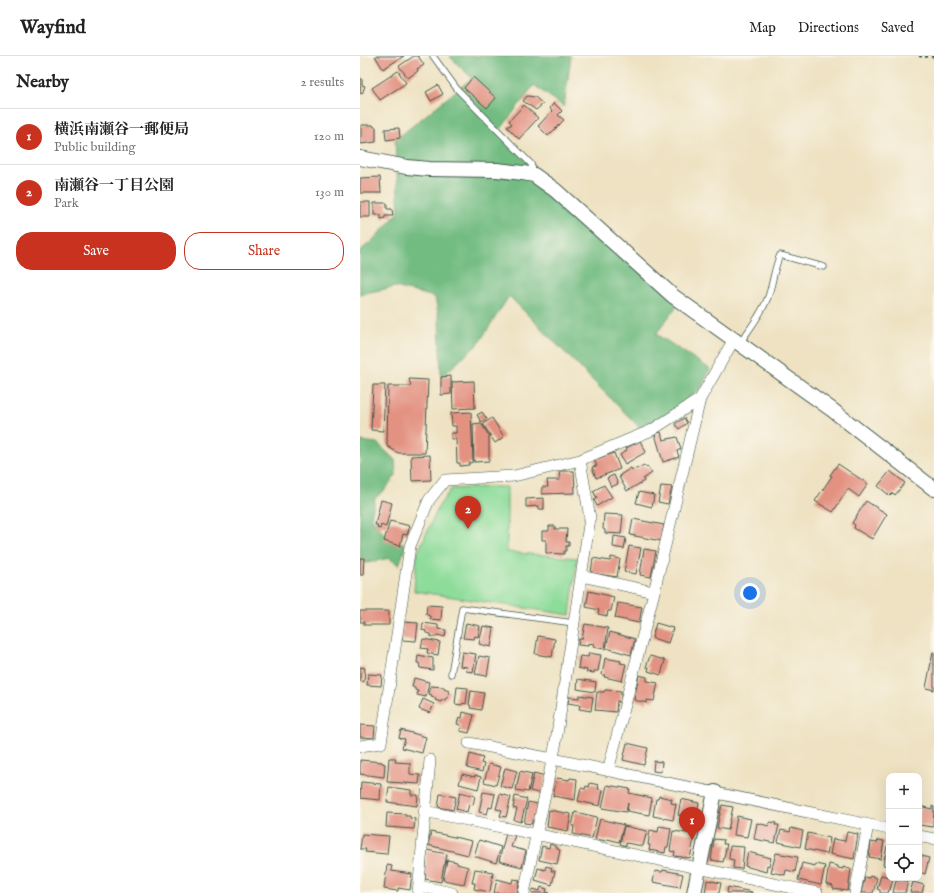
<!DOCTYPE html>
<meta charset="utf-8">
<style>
body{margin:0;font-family:"IM FELL English","Noto Serif JP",serif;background:#f6f6f6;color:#222}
.controls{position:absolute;right:12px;bottom:12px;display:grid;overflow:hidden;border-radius:8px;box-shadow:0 4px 16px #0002}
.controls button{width:36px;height:36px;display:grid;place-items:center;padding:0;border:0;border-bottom:1px solid #e0e0e0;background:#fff;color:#222;font:20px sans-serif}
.you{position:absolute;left:390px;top:537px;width:14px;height:14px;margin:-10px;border:3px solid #fff;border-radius:50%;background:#1a73e8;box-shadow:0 0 0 6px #1a73e833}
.badge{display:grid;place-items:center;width:26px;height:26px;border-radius:50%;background:#c8321e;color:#fff;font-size:13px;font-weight:700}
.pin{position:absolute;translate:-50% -33px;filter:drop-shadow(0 1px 2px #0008)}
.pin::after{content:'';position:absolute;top:21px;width:14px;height:12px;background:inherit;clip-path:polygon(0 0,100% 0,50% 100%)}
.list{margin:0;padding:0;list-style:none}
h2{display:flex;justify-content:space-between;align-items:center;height:52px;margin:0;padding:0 16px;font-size:17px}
h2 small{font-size:13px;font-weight:400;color:#767676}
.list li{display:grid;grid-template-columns:26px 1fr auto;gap:12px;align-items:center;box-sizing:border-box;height:56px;padding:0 16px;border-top:1px solid #e0e0e0}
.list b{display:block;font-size:15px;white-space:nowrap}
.list p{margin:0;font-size:13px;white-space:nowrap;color:#767676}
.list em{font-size:13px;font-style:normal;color:#767676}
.actions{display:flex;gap:8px;padding:12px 16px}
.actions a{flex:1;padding:9px 0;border:1px solid #c8321e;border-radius:16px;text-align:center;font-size:14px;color:#c8321e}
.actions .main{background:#c8321e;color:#fff}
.icon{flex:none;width:22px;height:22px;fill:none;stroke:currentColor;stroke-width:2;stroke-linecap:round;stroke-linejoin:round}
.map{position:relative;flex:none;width:574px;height:837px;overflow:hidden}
header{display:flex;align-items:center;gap:24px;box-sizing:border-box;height:56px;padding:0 20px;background:#fff;border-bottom:1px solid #e0e0e0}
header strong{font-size:19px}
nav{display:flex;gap:22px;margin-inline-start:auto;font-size:14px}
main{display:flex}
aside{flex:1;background:#fff}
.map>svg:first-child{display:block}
</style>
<header>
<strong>Wayfind</strong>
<nav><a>Map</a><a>Directions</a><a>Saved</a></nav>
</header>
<main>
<aside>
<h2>Nearby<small>2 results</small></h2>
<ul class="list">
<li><span class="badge">1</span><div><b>横浜南瀬谷一郵便局</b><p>Public building</p></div><em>120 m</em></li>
<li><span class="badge">2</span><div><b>南瀬谷一丁目公園</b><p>Park</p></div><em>130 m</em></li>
</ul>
<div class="actions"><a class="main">Save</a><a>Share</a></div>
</aside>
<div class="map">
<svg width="574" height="837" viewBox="0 0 574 837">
<rect width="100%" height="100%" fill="#fbf7ec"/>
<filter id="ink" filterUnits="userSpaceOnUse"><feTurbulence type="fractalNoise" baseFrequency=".025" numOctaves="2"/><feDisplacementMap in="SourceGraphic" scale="8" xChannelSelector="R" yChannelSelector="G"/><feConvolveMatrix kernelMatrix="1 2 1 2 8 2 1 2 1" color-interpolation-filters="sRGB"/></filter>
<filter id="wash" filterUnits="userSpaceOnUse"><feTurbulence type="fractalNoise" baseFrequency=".012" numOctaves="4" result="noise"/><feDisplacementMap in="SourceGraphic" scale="16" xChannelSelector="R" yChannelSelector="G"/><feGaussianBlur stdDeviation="0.9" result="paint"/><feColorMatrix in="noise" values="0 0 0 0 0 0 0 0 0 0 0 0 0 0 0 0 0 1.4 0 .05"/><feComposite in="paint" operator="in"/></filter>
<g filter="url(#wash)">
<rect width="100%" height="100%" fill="#eee2c2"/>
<path fill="#8ddc9a" stroke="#568c67" d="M128 431H147V496L217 502 210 559 54 535 57 498 79 450 91 433Z"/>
<path fill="#72bc82" stroke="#487c5b" d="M89 0H211L204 51 174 29 140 74 200 137 319 247 296 278 350 313 341 332 285 377 149 240 118 288 81 321 79 263 75 241 35 231 0 238V195L12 185 39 156 35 84 112 22Z
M0 385 17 387 35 404 36 419 24 435 15 442 11 461 23 477 46 489 39 509 29 502 7 507 0 504 1 472 0 471Z"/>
<g id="blocks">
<path fill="#e39282" d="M15 0H44L23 13Z
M54 0H58L64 9 57 13 58 15 48 22 39 10Z
M38 15 46 27 20 44 12 32Z
M113 21 136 42 127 52 104 32Z
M0 22 2 23V29L5 30 2 38 0 37Z
M78 29 83 38 71 45 66 36Z
M167 40 175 41 183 48 176 54 163 45Z
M194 47 202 55 198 59 204 64 188 80 178 70 192 55 190 52Z
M164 49 178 62 159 83 147 71 152 68 149 65Z
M1 69H13L14 71H16V86L1 88Z
M39 72 40 82 26 84 25 73Z
M20 121 21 137H0V122Z
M0 146H10V161H0Z
M14 147H27V153H32L33 160H25V162L21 163V159H14Z
M91 320V338L81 339V321Z
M49 323 68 324 65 397H38L27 390 28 330H51Z
M114 325 115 352 93 353 92 326Z
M13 329H25L23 375 11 374Z
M111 356 113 406 109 407V409L100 410V407H97L96 383H91V377H96V370H92L91 357Z
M122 356 127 363 121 366 117 359Z
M132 362 144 381 135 387 123 368Z
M324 362 327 367 319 373 315 368Z
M121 367 129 380V405L114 406 113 368Z
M301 376 303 384 317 381 321 393 317 395 319 401 303 406 295 378Z
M280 385 286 396 265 408 260 399 267 394 266 392Z
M254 397 260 413 236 422 232 411 237 410 234 404Z
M70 399 71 424 52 425 51 400Z
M478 408 508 428 499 441 488 433 473 456 455 445 472 420 470 419Z
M284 409 285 411 287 410 292 417 283 423 284 425 267 435 259 421H261L260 419 271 412 272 414 276 412V413Z
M199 415H214L215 437 182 438V431H188L187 424H200Z
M530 415 545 427 535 439 533 437 530 440 518 430Z
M254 419 258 428 251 431 247 422Z
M244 429 252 441 237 450 234 444 237 442 233 435Z
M301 430 312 431 308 448 298 446Z
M279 436 294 439 292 451 276 447Z
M184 442V453H179V450L166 451V443Z
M21 444 32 447 26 471 21 469 20 473 17 472 18 469H15Z
M506 445 527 458 512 483 494 472 495 469 492 467Z
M244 458 263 459 261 478 245 477V474L243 473Z
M273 463 304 469 301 485 270 479Z
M30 465 50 470 47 479 43 478 40 490 24 485Z
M189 470H195V473H207L206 486H209V490H206V495H204V498L186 497V484H182V475H189Z
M254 480 266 482 264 493 253 491Z
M269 490 281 492 276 518 264 516Z
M284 493 296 495 291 521 280 519Z
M251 501 260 503 257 521 231 517 233 502 250 505Z
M0 502H4L3 519H0Z
M229 535 254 541 251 555H248L247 560 238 558 239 554 226 551Z
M258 547 282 551 279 567 255 562Z
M67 549 82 550 81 564 70 563 71 561 66 558Z
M0 555H29V569H4V566H0Z
M43 566 58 567 56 585 42 584Z
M63 567 78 569V573L86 574 85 581 77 579 76 581H71V578L66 577V575L62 574Z
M106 567 120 570 118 581 115 580 114 583 103 582Z
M296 567 313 572 308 587 292 582Z
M225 568 248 572 245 593 233 591 234 588 228 587V590L218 589 219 583H222Z
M123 570 134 572 131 591 119 588Z
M250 576 275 583 271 599 246 592Z
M178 580 195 583 192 601 175 598Z
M63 583 80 586 78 599 67 597 68 593 61 592Z
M102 596 116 598 113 616 106 615 107 611 100 610Z
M573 596H574V634L566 632Z
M229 597 241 599 238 615H234V617L226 616 227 614 218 612 220 600 228 601Z
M58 599 73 602V614L60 612 59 607H57Z
M119 600 130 602 127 620 115 618Z
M290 600 305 604 301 619 288 615 289 611H286Z
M245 602 261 605 260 607 266 608 262 625 244 621 245 619H242Z
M0 611 5 612 4 626 0 625Z
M8 618 22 619 21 630 7 629Z
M279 619 287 621V625L298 627 294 645 287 644V647L274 644Z
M54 622 69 626 66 641 57 639 58 635 55 634V632L52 631Z
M218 623 236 626 235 636 217 633Z
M71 630 84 631V633L89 635 88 642H86L85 644H82L81 646 75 644 76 642 71 641 72 639 69 638Z
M97 631 108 632 106 648 103 647 102 649 95 648Z
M245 634 261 635V646L257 645 256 656 235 654 237 636H244Z
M111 635 124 637 121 654 110 652 111 650 109 649Z
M219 639 233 641 231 655 219 653 220 649 208 647 209 641 219 642Z
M63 643 74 648 70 657 59 653Z
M103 656 114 659 109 677 100 675 101 669 97 668 99 661 102 662Z
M0 669 15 670 14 682 0 681Z
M41 674 66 681 62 697 42 692 45 683 39 682Z
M267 687 288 692 284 709 263 704Z
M110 698 123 702 121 707 124 708 122 716 107 712Z
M29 702H36L35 706 50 707V718L60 719 59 728 27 726Z
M0 704 22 706V707L25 708 24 721 0 718Z
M294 705 302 706 301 716 293 715Z
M129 708 141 711 136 729 124 726Z
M145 712 157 715 152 733 140 730Z
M160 715 172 718 168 736 156 734Z
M174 717 186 720 182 738 170 735Z
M102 718 115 721V719L121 721 118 733 99 728Z
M197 722 209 724 210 722 217 723 215 744 193 740Z
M1 726 21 728 20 744 0 742Z
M230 727 239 729 238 733 243 734 240 750 218 745 221 732 225 733 226 730 229 731Z
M247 729 270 733 269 737 292 742 289 759 267 755 268 747 266 756 242 752Z
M29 731 51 734V739H58L57 750 27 746Z
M100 736 115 740 113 749 109 748 107 756 96 753Z
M123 736 135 738 132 752 129 751 127 758 119 756Z
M80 738 96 741 93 754 78 751Z
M140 738 151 741 146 761 140 760 142 754 136 753Z
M155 740 167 743 161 766 154 764 157 753 153 752Z
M299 740 312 743 311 747 316 748 313 764 293 760 296 743H298Z
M321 743 339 747 336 763 318 759Z
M168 746 178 748 175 766 172 765V768L164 767Z
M362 749 373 751 368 774 357 772Z
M559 750 572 753V750L574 751 573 771 559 769Z
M189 754 211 758 208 775 187 771Z
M215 756 237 761 232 782 213 778 214 770H212Z
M27 757 46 758 45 760H50V762L55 763 54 773 26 771Z
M377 760 391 763 387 781 374 779Z
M240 763 264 769 259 786 248 783 247 785 235 783Z
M410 766 416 767 415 769H419L415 787 394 783 397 767 409 770Z
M264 770 287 775 283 790 266 787V790L260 788Z
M299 770 311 772 308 791H306L305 797 289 794 290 789H288L290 774 298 776Z
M431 772 443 775 440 791 418 786 421 774 430 776Z
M313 775 335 778 330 802 314 800 315 796 310 795Z
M71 776 112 785 108 799 68 789Z
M487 776 498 778 494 803 470 798 473 783 485 785Z
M146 777 155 779 151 791 166 795 162 811 139 805Z
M448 777 470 782 467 798 445 793Z
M2 778 29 780 27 798 5 796 6 793H0Z
M354 783 364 784 363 788H367L363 806 351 804Z
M119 784 141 791 136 807 114 800Z
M518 784 524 785 521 803 509 801 511 786 517 787Z
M190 788 197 791V793L200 794 197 808 179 804 182 790 189 792Z
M370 790 384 791 382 813 373 812 374 804 369 803Z
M527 790H529V810L523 809Z
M67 794 87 798 85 809H84L81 826 65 823Z
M388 796 411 802 409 810 407 809 406 816 385 810Z
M416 797 438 801 435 816 426 814 425 819 411 816Z
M559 799 569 802 565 818 559 816Z
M87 804 97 806V808L108 811 104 828 83 824Z
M442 807 455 810V808L465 810 461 829 438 824Z
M469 808 478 810V812L483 813V811L491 813 488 835 473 833V830L466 828Z
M27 809 32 810 31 815 52 818 50 834 38 832V835L24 833Z
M186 810 192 812 191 815H195L192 829 175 824 178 812 185 814Z
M115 813 133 816 130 836 114 833 115 827H112Z
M303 814 323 818 320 831 293 826 295 815 302 816Z
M521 819 533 822 530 834H529L528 837H520V834L517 833Z
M510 820 517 822 513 837H501L505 821 509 822Z
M538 822 548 825 545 837H533L536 824H538Z
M137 823 152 827 153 823 160 824 157 837H134Z
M347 824 361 827 359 837H345Z
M553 826 564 829 562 837H550Z
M181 831 187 833 186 836 190 837H172L173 833 180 835Z
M368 831 392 836V837H367Z"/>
</g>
</g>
<g filter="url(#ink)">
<use href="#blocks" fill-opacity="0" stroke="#3e5649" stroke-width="1"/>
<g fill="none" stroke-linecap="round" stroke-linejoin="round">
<defs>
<path id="service" d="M73 0 97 33 171 108 174 117
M380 287C390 272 402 258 408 241 413 227 414 212 420 199L464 211
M91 618 102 552 214 567"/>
<path id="minor" d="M221 520 294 536
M109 687 193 703 529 773
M0 690 21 687 50 490 69 444 85 424 154 420 220 404 292 374 340 343
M248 715 294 536 340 343 374 283
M64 755 457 837
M559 780 574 783
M59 830 92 837
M58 837 70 704
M164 837 195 691 230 462 220 404
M495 837 508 769"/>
<path id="tertiary" d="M0 102 47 111 69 113 137 114 163 117 174 119 195 134 313 240 471 353 574 433
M334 837 355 736"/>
</defs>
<use href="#service" stroke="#3e5649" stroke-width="7"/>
<use href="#minor" stroke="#3e5649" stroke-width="12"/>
<use href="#tertiary" stroke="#3e5649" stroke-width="16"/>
<path stroke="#3e5649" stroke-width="2.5" stroke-dasharray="3 3" stroke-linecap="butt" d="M559 0 574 1"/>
<use href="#service" stroke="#fff" stroke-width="5.5"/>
<use href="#minor" stroke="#fff" stroke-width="11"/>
<use href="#tertiary" stroke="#fff" stroke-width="14"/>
</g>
</g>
</svg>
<div class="controls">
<button>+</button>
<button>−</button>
<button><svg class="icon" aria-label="locate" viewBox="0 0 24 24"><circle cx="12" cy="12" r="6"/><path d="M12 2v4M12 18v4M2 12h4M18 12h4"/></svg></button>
</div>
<div class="you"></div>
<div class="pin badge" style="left:332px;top:784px">1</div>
<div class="pin badge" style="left:108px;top:473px">2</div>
</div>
</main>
